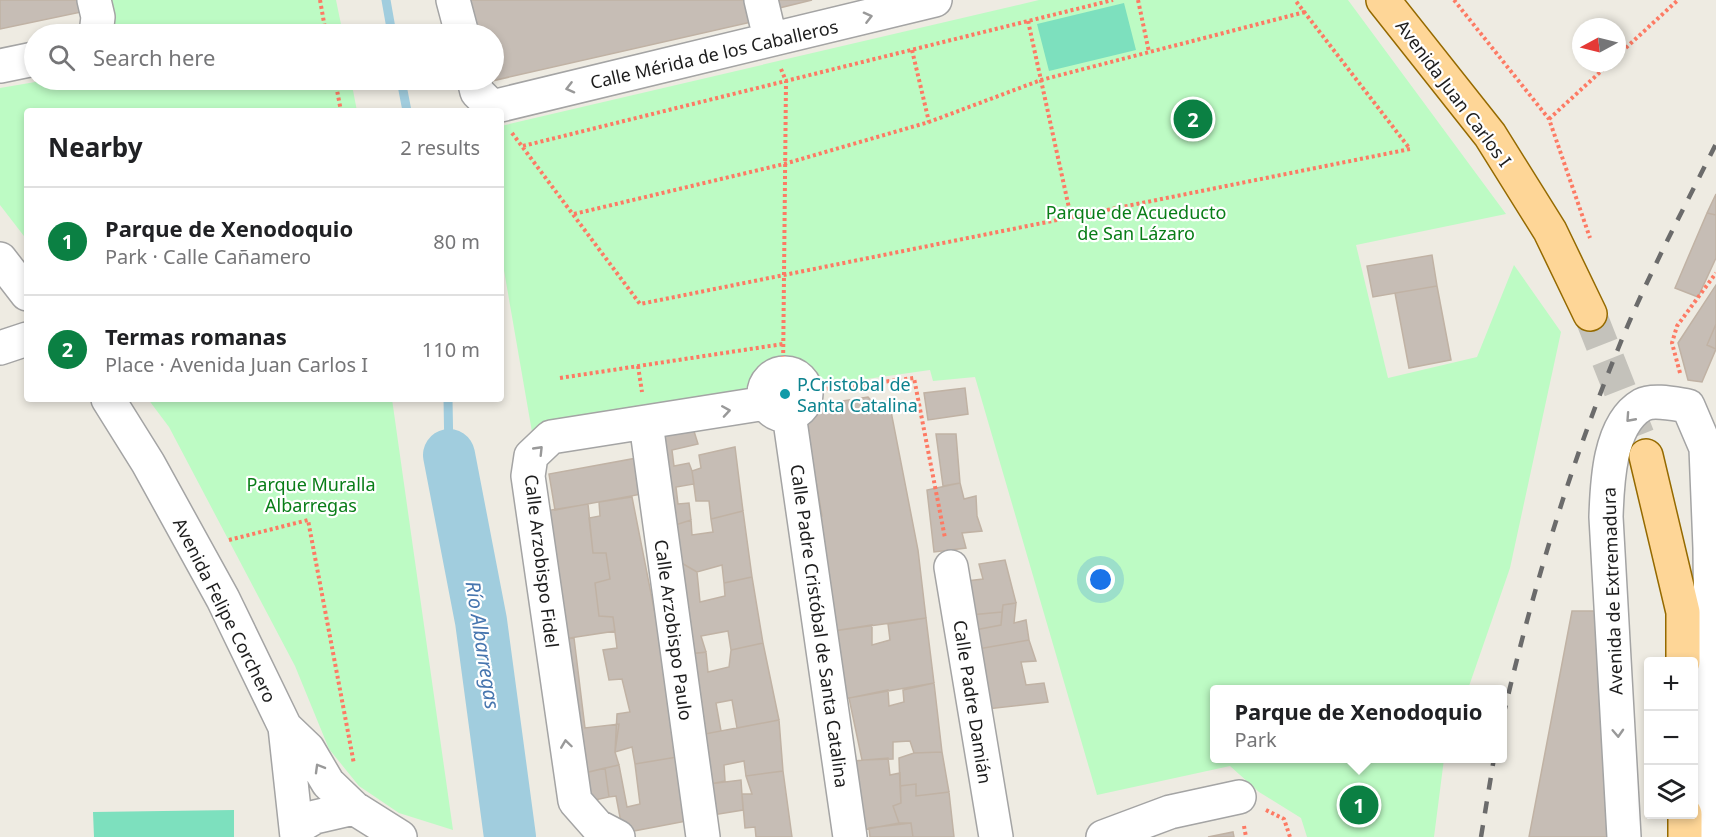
<!DOCTYPE html>
<meta charset="utf-8">
<style>
body{margin:0;font-family:"Noto Sans",sans-serif;background:#f6f6f6;color:#202124}
.controls{position:absolute;right:18px;bottom:18px;display:grid;overflow:hidden;border-radius:6px;box-shadow:0 3px 9px #0003}
.controls button{width:54px;height:54px;display:grid;place-items:center;padding:0;border:0;border-bottom:2px solid #e0e0e0;background:#fff;color:#202124;font:30px sans-serif}
.compass{position:absolute;left:1572px;top:18px;width:54px;height:54px;border-radius:50%;background:#fff;box-shadow:0 3px 9px #0003;rotate:263deg}
.you{position:absolute;left:1101px;top:580px;width:21px;height:21px;margin:-15px;border:4px solid #fff;border-radius:50%;background:#1a73e8;box-shadow:0 0 0 9px #1a73e833}
.badge{display:grid;place-items:center;width:39px;height:39px;border-radius:50%;background:#0b8043;color:#fff;font-size:20px;font-weight:700}
.pin{position:absolute;translate:-50% -50%;border:3px solid #fff;box-shadow:0 2px 6px #0006}
.popup{position:absolute;left:1210px;top:685px;width:297px;height:78px;box-sizing:border-box;display:grid;place-content:center;border-radius:6px;background:#fff;filter:drop-shadow(0 2px 4px #0005);font-size:20px;white-space:nowrap;color:#757577}
.popup b{font-size:22px;color:#202124}
.popup::after{content:'';position:absolute;left:50%;top:100%;margin-left:-12px;border:12px solid transparent;border-top-color:#fff}
.list{margin:0;padding:0;list-style:none}
h2{display:flex;justify-content:space-between;align-items:center;height:78px;margin:0;padding:0 24px;font-size:26px}
h2 small{font-size:20px;font-weight:400;color:#757577}
.list li{display:grid;grid-template-columns:39px 1fr auto;gap:18px;align-items:center;box-sizing:border-box;height:108px;padding:0 24px;border-top:2px solid #e0e0e0}
.list b{display:block;font-size:22px;white-space:nowrap}
.list p{margin:0;font-size:20px;white-space:nowrap;color:#757577}
.list em{font-size:20px;font-style:normal;color:#757577}
.icon{flex:none;width:33px;height:33px;fill:none;stroke:currentColor;stroke-width:2;stroke-linecap:round;stroke-linejoin:round}
.map{position:relative;flex:none;width:1716px;height:837px;overflow:hidden}
.search{position:absolute;background:#fff;box-shadow:0 3px 9px #0003;left:24px;top:24px;width:480px;height:66px;display:flex;align-items:center;gap:15px;box-sizing:border-box;padding:0 21px;border-radius:33px;color:#757577;font-size:22px}
.panel{position:absolute;background:#fff;box-shadow:0 3px 9px #0003;left:24px;top:108px;width:480px;height:294px;border-radius:6px}
.map>svg:first-child{display:block}
</style>
<div class="map">
<svg width="1716" height="837" viewBox="0 0 1716 837">
<rect width="100%" height="100%" fill="#eeebe2"/>
<path fill="#bdfbc4" d="M108 0H336L343 34H116Z
M1039 0H1348L1506 214 1356 245 1388 378 1477 357 1514 265 1561 332 1510 568 1468 689 1215 690V758L1444 759 1434 837H1307L1301 818 1259 792 1230 766 1097 795 975 377 933 381 930 370 817 386 807 367 781 359 757 371 754 396 532 432 501 253V126Z
M47 80H351L357 111H27V240L0 205V88Z
M148 399H392L453 830 399 813 359 786 329 749 295 666 169 427Z"/>
<path fill="#7de0be" d="M1124 3 1136 50 1049 71 1037 24Z
M234 810V837H94L93 812Z"/>
<g fill="none" stroke-linecap="round" stroke-linejoin="round">
<path stroke="#a1cdde" stroke-width="9" d="M386 0 392 34
M401 80 407 111
M448 399 449 455"/>
<path stroke="#a1cdde" stroke-width="52" d="M449 455 481 621 510 837"/>
</g>
<path fill="#c6bdb5" stroke="#c0b2a4" stroke-width="1.5" d="M0 0H83L86 11 0 29Z
M442 0H751L756 21 461 88 459 80H494V34H450Z
M768 0H812L771 10Z
M1716 194V215L1707 213Z
M1707 213 1716 215V258L1698 297 1675 288Z
M1432 255 1437 286 1373 297 1367 266Z
M1716 285V324L1707 345 1716 349 1702 382 1688 380 1678 343Z
M1437 286 1451 360 1409 368 1395 293Z
M1716 324V349L1707 345Z
M965 388 968 414 928 420 924 393Z
M868 397 873 403 889 401 918 550 926 618 834 631 814 516H822L816 481 810 482 802 417 823 404Z
M693 428 698 444 672 450 674 466 689 463 692 471 694 484 676 487 678 504 689 503 691 520 669 527 657 432Z
M936 434H956L960 483 943 486Z
M735 447 743 511 711 519 709 501H696L692 471 701 468 699 455Z
M637 458 642 494 555 510 549 474Z
M960 483 964 499 976 496 977 516 982 531 962 533 966 548 934 552 927 490Z
M632 497 683 756 635 764 632 747 615 752 617 714 630 712 622 679 609 680 603 650 617 648 613 617 599 616 595 583 610 579 606 553H593L589 518 600 516 599 502Z
M588 504 593 553H606L610 579 595 583 599 616 613 617 615 631 557 640 539 512Z
M743 511 752 577 724 583 722 565 697 572 673 558 669 527 691 520 692 535 713 532 711 519Z
M673 558 697 572 700 602 725 596 724 583 752 577 763 643 731 650 728 631 701 636 706 652 683 655Z
M1005 560 1016 603 1003 605 1002 612 970 615 967 581 983 579 979 564Z
M1016 603 1014 623 1026 620 1029 640 978 649 975 630 1001 625 1003 605Z
M1572 611H1605L1607 837H1529Z
M1002 612 1001 625 975 630 970 615Z
M926 618 934 683 837 700 834 631 872 625V645L890 640 888 624Z
M574 638 585 728 619 724 615 752 619 765 580 774 557 640Z
M1029 640 1036 661 1021 662 1026 685 1044 683 1048 702 987 709 978 649Z
M763 643 779 720 737 728 732 700 716 703 721 731 689 737 678 655 706 652 708 672 729 667 731 650Z
M934 683 942 752 914 753 910 741 893 742V759L862 760 849 698 888 690 889 706 904 702 903 690Z
M779 720 783 771 746 776 744 761 724 765 725 781 696 787 689 737Z
M942 752 949 792 916 796V784L900 786 899 758 914 753Z
M683 756 692 820 623 833 616 796 609 797 605 768 619 765 627 807 640 804 635 764Z
M888 758 890 775 900 773 901 803 893 806 899 823 862 830 854 761Z
M605 768 609 797 585 802 580 774Z
M783 771 792 837H756L755 827 745 828 742 794H752L746 776Z
M741 780 743 810 713 815 709 784Z
M916 784V796L949 792 954 837H913L911 823H899L893 806 901 803 900 786Z
M911 823 913 837H870L869 828Z
M1233 832 1234 837H1208Z"/>
<g fill="none" stroke-linecap="round" stroke-linejoin="round">
<path stroke="#c4c2bb" stroke-width="33" stroke-dasharray="33 16" stroke-linecap="butt" d="M1590 314 1646 456"/>
<defs>
<path id="street" d="M94 0 98 17 96 34
M453 0 462 34
M761 0 770 38
M0 66 34 59
M474 80 477 92 492 107 935 0
M0 259 27 294
M0 348 27 339
M764 394a21 21 0 1 1 42 0a21 21 0 1 1-42 0Z
M108 399 148 463 223 599 285 727 297 837
M789 414 850 837
M646 423 703 837
M951 567 996 837
M285 727 308 749 328 783 354 808
M296 828 315 817 354 808 400 837
M618 837 597 826 575 801 528 476 531 456 551 437 766 403
M1103 837 1170 812 1239 797
M1624 837 1606 517C1607 484 1609 424 1642 405 1653 399 1675 404 1688 406L1706 448 1710 548 1713 837"/>
<path id="primary" d="M1383 0 1490 135 1550 231 1590 314
M1646 456 1683 612V662
M1685 814V837"/>
</defs>
<use href="#street" stroke="#a4a4a4" stroke-width="36"/>
<use href="#primary" stroke="#956a00" stroke-width="36"/>
<path stroke="#fd7a64" stroke-width="4" stroke-dasharray="3 3" stroke-linecap="butt" d="M320 0 326 34
M1138 0 1149 52
M1454 0 1549 119 1590 238
M1028 21 1071 217
M912 50 929 122
M1617 56 1678 0
M781 69 786 81 783 373
M335 80 341 111
M1549 119 1610 63
M512 133 640 304 1410 149 1295 0
M523 146 1113 0
M574 214 784 164 929 122 1041 80 1305 12
M638 366 642 392
M1680 373 1672 343 1677 326 1716 273
M560 378 783 344
M809 391 914 378 945 538
M229 540 308 520 354 764
M1266 810 1284 819 1290 837
M1244 826 1246 837"/>
<use href="#street" stroke="#fff" stroke-width="33"/>
<use href="#primary" stroke="#fed697" stroke-width="33"/>
<path stroke="#6b6b6b" stroke-width="4.5" stroke-dasharray="12 12" stroke-linecap="butt" d="M1503 717C1532 592 1569 468 1618 349 1646 279 1682 212 1716 144
M1481 837 1494 758"/>
</g>
<defs><path id="oneway-chevron" d="M-2-3.5L2.5 0L-2 3.5" fill="none" stroke-width="1.6" stroke-linecap="round" stroke-linejoin="round" transform="scale(1.5)"/></defs>
<g stroke="#999">
<use href="#oneway-chevron" transform="translate(868 17) rotate(-14)"/>
<use href="#oneway-chevron" transform="translate(570 88) rotate(166)"/>
<use href="#oneway-chevron" transform="translate(726 411) rotate(-9)"/>
<use href="#oneway-chevron" transform="translate(1630 418) rotate(132)"/>
<use href="#oneway-chevron" transform="translate(539 450) rotate(-46)"/>
<use href="#oneway-chevron" transform="translate(1618 733) rotate(87)"/>
<use href="#oneway-chevron" transform="translate(566 744) rotate(-98)"/>
<use href="#oneway-chevron" transform="translate(319 768) rotate(-120)"/>
</g>
<circle fill="#0f9aa8" stroke="#fff" stroke-width="2" cx="785" cy="394" r="6"/>
<g text-anchor="middle" dominant-baseline="central" stroke-width="4.5" stroke-linejoin="round" paint-order="stroke">
<g font-size="18" fill="#1d1d1d" stroke="#fff">
<text transform="translate(714 54) rotate(-13)">Calle Mérida de los Caballeros</text>
<text transform="translate(1454 93) rotate(53)">Avenida Juan Carlos I</text>
<text transform="translate(542 561) rotate(83)">Calle Arzobispo Fidel</text>
<text transform="translate(1612 591) rotate(-92)">Avenida de Extremadura</text>
<text transform="translate(225 610) rotate(63)">Avenida Felipe Corchero</text>
<text transform="translate(820 626) rotate(82)">Calle Padre Cristóbal de Santa Catalina</text>
<text transform="translate(674 630) rotate(82)">Calle Arzobispo Paulo</text>
<text transform="translate(973 702) rotate(81)">Calle Padre Damián</text>
</g>
<g font-size="18" fill="#087d17" stroke="#fff">
<text x="1136" y="212">Parque de Acueducto<tspan x="1136" dy="21">de San Lázaro</tspan></text>
<text x="311" y="484">Parque Muralla<tspan x="311" dy="21">Albarregas</tspan></text>
</g>
<g font-size="18" fill="#0d838f" stroke="#fff" text-anchor="start">
<text x="797" y="384">P.Cristobal de<tspan x="797" dy="21">Santa Catalina</tspan></text>
</g>
<g font-size="20" font-style="italic" fill="#4776af" stroke="#fff">
<text transform="translate(483 645) rotate(81)">Río Albarregas</text>
</g>
</g>
</svg>
<div class="controls">
<button>+</button>
<button>−</button>
<button><svg class="icon" aria-label="layers" viewBox="0 0 24 24"><path d="M12 4l9 5-9 5-9-5zM3 14l9 5 9-5"/></svg></button>
</div>
<svg class="compass" viewBox="-18 -18 36 36"><path d="M0-13l5 13h-10z" fill="#e53935"/><path d="M0 13l5-13h-10z" fill="#757577"/></svg>
<div class="you"></div>
<div class="pin badge" style="left:1359px;top:805px">1</div>
<div class="popup"><b>Parque de Xenodoquio</b>Park</div>
<div class="pin badge" style="left:1193px;top:119px">2</div>
<div class="search"><svg class="icon" aria-label="search" viewBox="0 0 24 24"><circle cx="10" cy="10" r="6"/><path d="M15 15l6 6"/></svg>Search here</div>
<section class="panel">
<h2>Nearby<small>2 results</small></h2>
<ul class="list">
<li><span class="badge">1</span><div><b>Parque de Xenodoquio</b><p>Park · Calle Cañamero</p></div><em>80 m</em></li>
<li><span class="badge">2</span><div><b>Termas romanas</b><p>Place · Avenida Juan Carlos I</p></div><em>110 m</em></li>
</ul>
</section>
</div>
